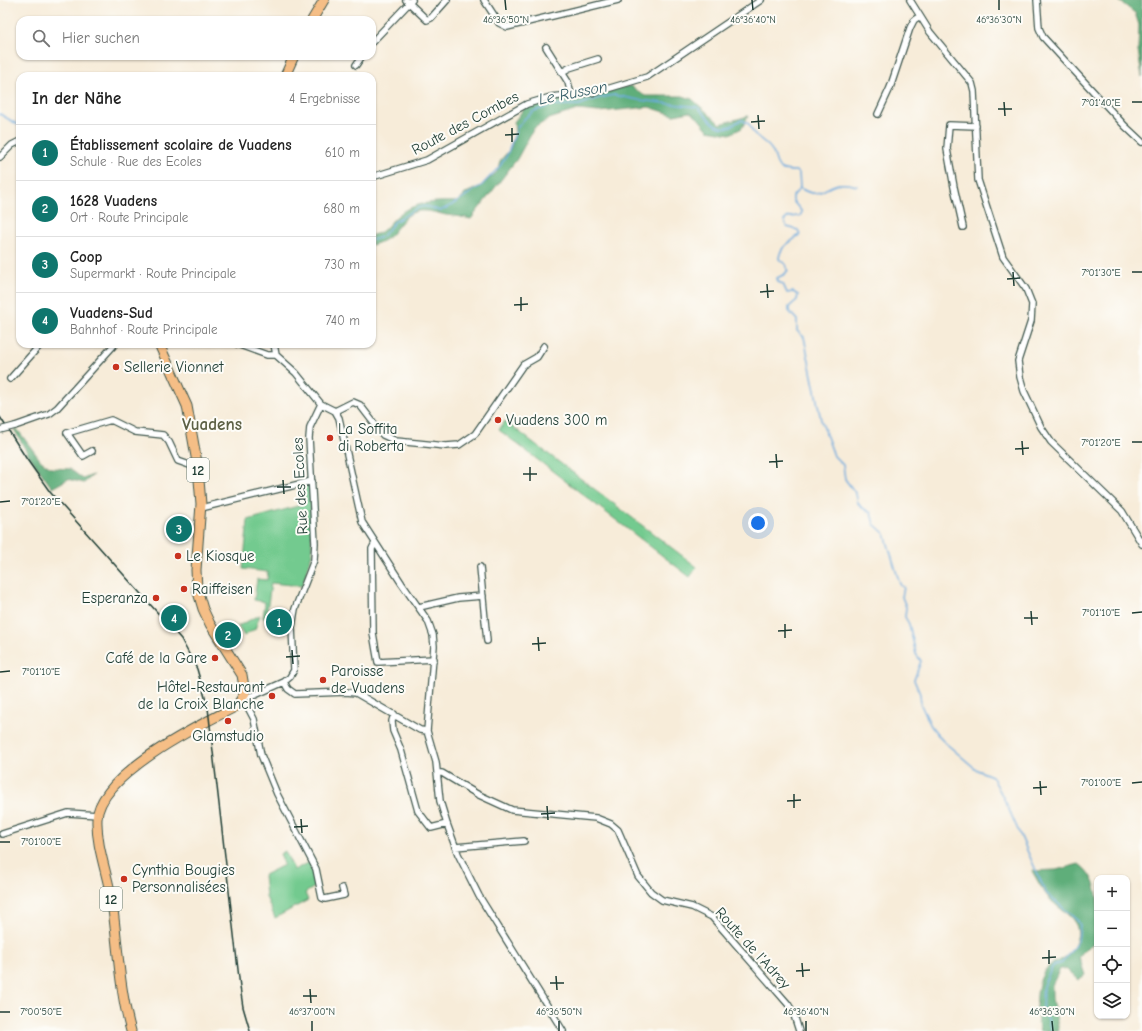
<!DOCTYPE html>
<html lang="de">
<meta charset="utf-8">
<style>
body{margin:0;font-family:"Comic Neue",sans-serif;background:#f2f2f2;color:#222}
.controls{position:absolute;right:12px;bottom:12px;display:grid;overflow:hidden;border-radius:8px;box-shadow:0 1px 3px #0004}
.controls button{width:36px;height:36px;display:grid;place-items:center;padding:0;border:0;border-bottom:1px solid #e0e0e0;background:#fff;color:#222;font:20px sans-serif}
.you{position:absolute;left:758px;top:523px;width:14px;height:14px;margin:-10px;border:3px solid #fff;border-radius:50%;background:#1a73e8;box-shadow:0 0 0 6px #1a73e833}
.badge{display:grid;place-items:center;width:26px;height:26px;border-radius:50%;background:#0f766e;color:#fff;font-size:13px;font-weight:700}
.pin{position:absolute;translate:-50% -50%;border:2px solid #fff;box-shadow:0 1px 4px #0006}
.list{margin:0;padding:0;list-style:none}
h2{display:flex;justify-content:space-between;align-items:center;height:52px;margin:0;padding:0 16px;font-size:17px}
h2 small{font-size:13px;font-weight:400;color:#767676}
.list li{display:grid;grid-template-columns:26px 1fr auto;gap:12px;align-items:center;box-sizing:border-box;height:56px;padding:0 16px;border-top:1px solid #e0e0e0}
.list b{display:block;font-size:15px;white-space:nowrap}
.list p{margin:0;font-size:13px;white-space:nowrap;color:#767676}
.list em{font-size:13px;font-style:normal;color:#767676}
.icon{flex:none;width:22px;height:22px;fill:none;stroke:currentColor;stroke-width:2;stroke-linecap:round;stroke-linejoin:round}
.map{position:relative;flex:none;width:1142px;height:1031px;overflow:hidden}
.search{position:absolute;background:#fff;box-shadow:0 1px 3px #0004;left:16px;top:16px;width:360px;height:44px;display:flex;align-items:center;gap:10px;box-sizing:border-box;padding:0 14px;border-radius:12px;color:#767676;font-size:15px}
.panel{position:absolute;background:#fff;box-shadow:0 1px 3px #0004;left:16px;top:72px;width:360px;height:276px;border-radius:12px}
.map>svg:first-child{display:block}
</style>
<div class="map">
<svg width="1142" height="1031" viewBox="0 0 1142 1031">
<rect width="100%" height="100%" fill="#fdfcf7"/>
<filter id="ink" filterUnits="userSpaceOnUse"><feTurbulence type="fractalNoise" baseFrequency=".025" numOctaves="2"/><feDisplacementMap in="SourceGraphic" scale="8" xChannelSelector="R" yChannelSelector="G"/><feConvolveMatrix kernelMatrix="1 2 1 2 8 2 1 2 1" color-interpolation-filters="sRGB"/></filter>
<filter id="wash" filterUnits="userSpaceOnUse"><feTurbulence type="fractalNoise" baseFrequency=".012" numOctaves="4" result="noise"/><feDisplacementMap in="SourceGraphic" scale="16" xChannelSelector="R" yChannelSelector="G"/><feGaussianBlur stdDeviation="0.9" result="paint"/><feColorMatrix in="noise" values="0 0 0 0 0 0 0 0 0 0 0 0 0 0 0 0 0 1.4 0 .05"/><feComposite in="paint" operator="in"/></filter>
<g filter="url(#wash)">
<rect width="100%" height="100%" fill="#f7ecd9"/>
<path fill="#73ca8f" stroke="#498462" d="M505 421 697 567 690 577 499 430Z
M310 485 312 554 302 586 271 583 266 618H263L265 602 254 600 257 579 267 580 268 572 243 569 248 520 305 504 303 486Z
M260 615 255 629 244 636 238 626Z
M285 851 294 870 310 862 318 885 305 893 308 900 275 918 266 897 264 875 284 865 280 854Z"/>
<path fill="#5eae7a" stroke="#3e7657" d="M1118 0H1142V77L1138 50 1139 25 1135 13Z
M631 86 645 96H683L692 99 720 124 748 116 742 128 730 134 708 130 698 118 690 112 674 115 649 107 599 112 577 110 549 119 534 128 517 159 471 219C463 217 455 216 446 215 432 212 417 206 405 218 392 232 392 239 372 245V235C385 233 387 225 396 217 412 202 436 201 457 202L466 193 481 186 497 172 500 161 511 148 515 134 514 122 525 107 550 98Z
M14 429H17L41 461 51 468 70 469 83 479 93 475 84 483 68 479 52 488 28 454Z
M1079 864C1104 882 1097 913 1097 941L1085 949 1079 957 1085 975 1078 980 1066 969H1060L1052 985V999L1059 1031H1040C1035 1012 1034 985 1046 969 1052 962 1058 962 1064 958 1074 951 1082 934 1075 923 1069 913 1055 906 1048 897 1042 890 1037 879 1032 871L1056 870Z"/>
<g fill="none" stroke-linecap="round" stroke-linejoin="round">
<path stroke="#6caade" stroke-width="1.5" d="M0 114 20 126
M800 188 793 196V201L802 212 800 216 788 217 784 221 787 227 798 230 800 234C793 242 780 244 779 259L786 265 788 270 785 274 777 278 778 282 783 284 787 293 793 292 798 295 797 300 789 307V311L797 320V331L804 337 821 420 834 456 843 465 845 479 856 494 858 503 861 507 871 513 874 524 885 534 899 581 901 586 904 587 902 597 906 607 905 617 909 624 916 654 921 661 914 680 920 694 921 705 931 726 942 740 977 770 992 776 1006 803 1046 893 1078 921 1080 925 1078 941 1062 963 1054 965 1051 969 1043 986 1042 1012 1048 1019 1051 1031
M372 240C385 238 387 230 395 221 398 219 403 217 406 215 421 205 423 204 440 211L452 205 482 185 500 166 507 155 517 128 525 118 534 111 553 105H579L599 98 614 95 639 100 697 107C707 114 715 133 731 126 735 124 737 121 742 120L749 124C754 140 766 139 773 152 776 158 775 164 781 169 785 171 791 171 796 171L799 173 800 188C819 200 822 188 838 184 845 183 851 184 857 186"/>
</g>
</g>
<g filter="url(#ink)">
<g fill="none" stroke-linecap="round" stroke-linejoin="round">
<defs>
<path id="minor" d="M406 0 427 20 431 18 447 0
M484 0 499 23 507 27 618 0
M910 0 930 32 972 83 974 91 978 180 1003 257 1026 289 1032 304 1031 321 1018 361 1020 377 1024 391 1041 427 1051 442 1122 511 1142 544
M1037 0 1039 28 1043 37 1125 126 1142 142
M372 42 412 0
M546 47 568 82 571 95
M356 65 362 56
M562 72 569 68 598 59
M878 114 890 88 910 28 914 20 920 16
M0 157 12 145 20 141
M372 177 427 160 527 104 551 97 597 92 647 77 761 0
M963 227 954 187 947 149 949 125 976 126
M237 344 267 355H276
M274 344 276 355 296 373 321 404 335 411 339 418 362 522 402 584 428 621 433 635 434 646 427 731 436 762 440 801 447 824 458 854 479 896 563 1031
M10 379 41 344
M335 411 353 402 360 405 383 435 396 441 446 446 459 445 475 434 523 365 537 357 544 346
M15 426 49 414 57 408 115 344
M92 451 83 456 67 433 111 420 135 432 163 435 169 442 178 461 198 468
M201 508 312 481
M375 543 372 549 373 633 378 662 434 659
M480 567 487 641
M419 607 458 598 483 596
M284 682 290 677 294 670 292 627 295 609 314 560 315 543 309 438 310 427 321 404
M394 714 392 721 393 731 401 750 418 811 431 828 447 824
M437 773H442L477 794 512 810 596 818 611 824 618 830 638 876 651 892 662 900 692 907 712 917 788 1004 793 1012 799 1031
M2 834 68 813 98 815
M455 847 524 841
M342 888 344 895 325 899 322 898 316 869 277 794 261 755 254 719 243 698 255 695 284 682 288 689 295 694 346 692 356 693 420 730 427 731"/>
<path id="primary" d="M312 20 324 0
M285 76 294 56
M131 1031C119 989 118 945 112 902 108 875 96 847 97 819 99 774 201 724 237 706L245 693 242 675 210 624 203 609 197 589 196 570 201 504 198 468 187 406 159 344"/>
</defs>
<use href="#minor" stroke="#3f574d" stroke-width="8"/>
<use href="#primary" stroke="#3f574d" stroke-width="11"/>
<use href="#minor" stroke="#fff" stroke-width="5.5"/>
<use href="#primary" stroke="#f5be86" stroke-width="9"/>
<path stroke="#1f3d34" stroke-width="1.5" d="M0 417 26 458 50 492 181 639 197 669 208 708 240 987 243 1007 250 1031"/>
<defs>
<path id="minor-bridge" d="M0 430 15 426"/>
</defs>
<use href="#minor-bridge" stroke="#3f574d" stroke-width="8" stroke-linecap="butt"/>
<use href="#minor-bridge" stroke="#fff" stroke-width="5.5"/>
</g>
</g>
<path fill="none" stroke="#1f3d34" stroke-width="1.5" d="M505 0 506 10M752 0 753 10M999 0V10M1004 102 1005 116M1132 102H1142M998 109H1012M758 115 759 129M751 122 765 121M512 128V142M505 135 519 134M1013 272 1014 286M1132 272H1142M1007 279 1020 278M767 284 768 298M760 292 774 291M521 297V311M514 305 528 304M1022 441 1023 455M1132 442H1142M1015 449 1029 448M776 454 777 468M769 462 783 461M530 467V481M523 474H537M283 480 284 494M277 487H291M0 502 10 501M1031 611 1032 625M1132 613 1142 612M1024 618H1038M785 624V638M778 631 792 630M538 637 539 651M532 644 546 643M292 650 293 664M286 657 300 656M0 672 10 671M1040 781 1041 795M1132 783 1142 782M1033 788 1047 787M794 794V808M787 801 801 800M547 806 548 820M541 814 555 813M301 819 302 833M294 827 308 826M0 842H10M1049 950V964M1042 958 1056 957M802 963 803 977M796 971 810 970M556 976 557 990M550 983H564M310 989 311 1003M303 996H317M0 1012H10M312 1021V1031M559 1021V1031M806 1021V1031M1052 1021 1053 1031"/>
<g fill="#c8321e" stroke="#fdfcf7" stroke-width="1.5">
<circle cx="116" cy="367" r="4"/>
<circle cx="498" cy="420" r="4"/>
<circle cx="330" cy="438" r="4"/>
<circle cx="178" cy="556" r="4"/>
<circle cx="184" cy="589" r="4"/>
<circle cx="156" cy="598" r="4"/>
<circle cx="215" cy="658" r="4"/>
<circle cx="323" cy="680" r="4"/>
<circle cx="272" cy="696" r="4"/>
<circle cx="228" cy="721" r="4"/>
<circle cx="124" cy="879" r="4"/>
</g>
<g text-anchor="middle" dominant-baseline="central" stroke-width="4" stroke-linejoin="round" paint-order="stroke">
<g fill="#fdfcf7" stroke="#62766e" stroke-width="1">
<rect x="187" y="458" width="22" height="24" rx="3"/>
<rect x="100" y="887" width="22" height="24" rx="3"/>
</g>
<g font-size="14" font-weight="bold" fill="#1f3d34">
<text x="198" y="470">12</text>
<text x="111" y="899">12</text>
</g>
<g font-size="15" fill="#1f3d34" stroke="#fdfcf7">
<text transform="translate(465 123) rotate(-28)">Route des Combes</text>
<text transform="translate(300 486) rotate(-93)">Rue des Ecoles</text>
<text transform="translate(753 948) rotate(48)">Route de l'Adrey</text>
</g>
<g font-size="15" fill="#1f3d34" stroke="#fdfcf7" text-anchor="start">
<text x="124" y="367">Sellerie Vionnet</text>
<text x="506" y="420">Vuadens 300 m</text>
<text x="338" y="429">La Soffita<tspan x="338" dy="17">di Roberta</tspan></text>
<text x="186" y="556">Le Kiosque</text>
<text x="192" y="589">Raiffeisen</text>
<text x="148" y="598" text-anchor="end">Esperanza</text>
<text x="207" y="658" text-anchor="end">Café de la Gare</text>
<text x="331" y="671">Paroisse<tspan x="331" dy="17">de Vuadens</tspan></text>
<text x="264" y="687" text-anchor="end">Hôtel-Restaurant<tspan x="264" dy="17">de la Croix Blanche</tspan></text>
<text x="228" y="736" text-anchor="middle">Glamstudio</text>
<text x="132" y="870">Cynthia Bougies<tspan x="132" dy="17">Personnalisées</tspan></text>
</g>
<g font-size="16" font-style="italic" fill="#365e67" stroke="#fdfcf7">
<text transform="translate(573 93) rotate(-11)">Le Russon</text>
</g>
<g font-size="17" font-weight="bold" fill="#5c6045" stroke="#fdfcf7">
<text x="212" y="424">Vuadens</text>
</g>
</g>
<g font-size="10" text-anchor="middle" fill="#1f3d34" stroke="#fdfcf7" stroke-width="4" stroke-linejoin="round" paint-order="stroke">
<text x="999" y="23">46°36'30"N</text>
<text x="506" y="23">46°36'50"N</text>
<text x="753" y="23">46°36'40"N</text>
<text x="1101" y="106">7°01'40"E</text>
<text x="1101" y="276">7°01'30"E</text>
<text x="1101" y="446">7°01'20"E</text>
<text x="41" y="505">7°01'20"E</text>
<text x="1101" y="616">7°01'10"E</text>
<text x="41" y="675">7°01'10"E</text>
<text x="1101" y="786">7°01'00"E</text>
<text x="41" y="845">7°01'00"E</text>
<text x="312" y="1015">46°37'00"N</text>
<text x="559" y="1015">46°36'50"N</text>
<text x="806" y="1015">46°36'40"N</text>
<text x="1052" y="1015">46°36'30"N</text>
<text x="41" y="1015">7°00'50"E</text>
</g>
</svg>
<div class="controls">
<button>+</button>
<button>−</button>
<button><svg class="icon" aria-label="locate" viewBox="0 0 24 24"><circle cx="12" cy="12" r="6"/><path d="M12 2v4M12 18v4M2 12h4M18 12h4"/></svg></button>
<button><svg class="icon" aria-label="layers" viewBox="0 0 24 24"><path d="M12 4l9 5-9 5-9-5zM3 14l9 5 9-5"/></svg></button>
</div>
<div class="you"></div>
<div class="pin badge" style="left:279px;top:622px">1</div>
<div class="pin badge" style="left:228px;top:635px">2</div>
<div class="pin badge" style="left:179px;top:529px">3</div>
<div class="pin badge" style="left:174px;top:618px">4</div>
<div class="search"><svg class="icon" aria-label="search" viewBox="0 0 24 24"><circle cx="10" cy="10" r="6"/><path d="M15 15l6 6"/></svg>Hier suchen</div>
<section class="panel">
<h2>In der Nähe<small>4 Ergebnisse</small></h2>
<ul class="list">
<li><span class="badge">1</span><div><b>Établissement scolaire de Vuadens</b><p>Schule · Rue des Ecoles</p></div><em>610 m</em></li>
<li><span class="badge">2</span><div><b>1628 Vuadens</b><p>Ort · Route Principale</p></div><em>680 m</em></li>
<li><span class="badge">3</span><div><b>Coop</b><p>Supermarkt · Route Principale</p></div><em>730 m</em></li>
<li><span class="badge">4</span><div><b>Vuadens-Sud</b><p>Bahnhof · Route Principale</p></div><em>740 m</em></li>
</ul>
</section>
</div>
